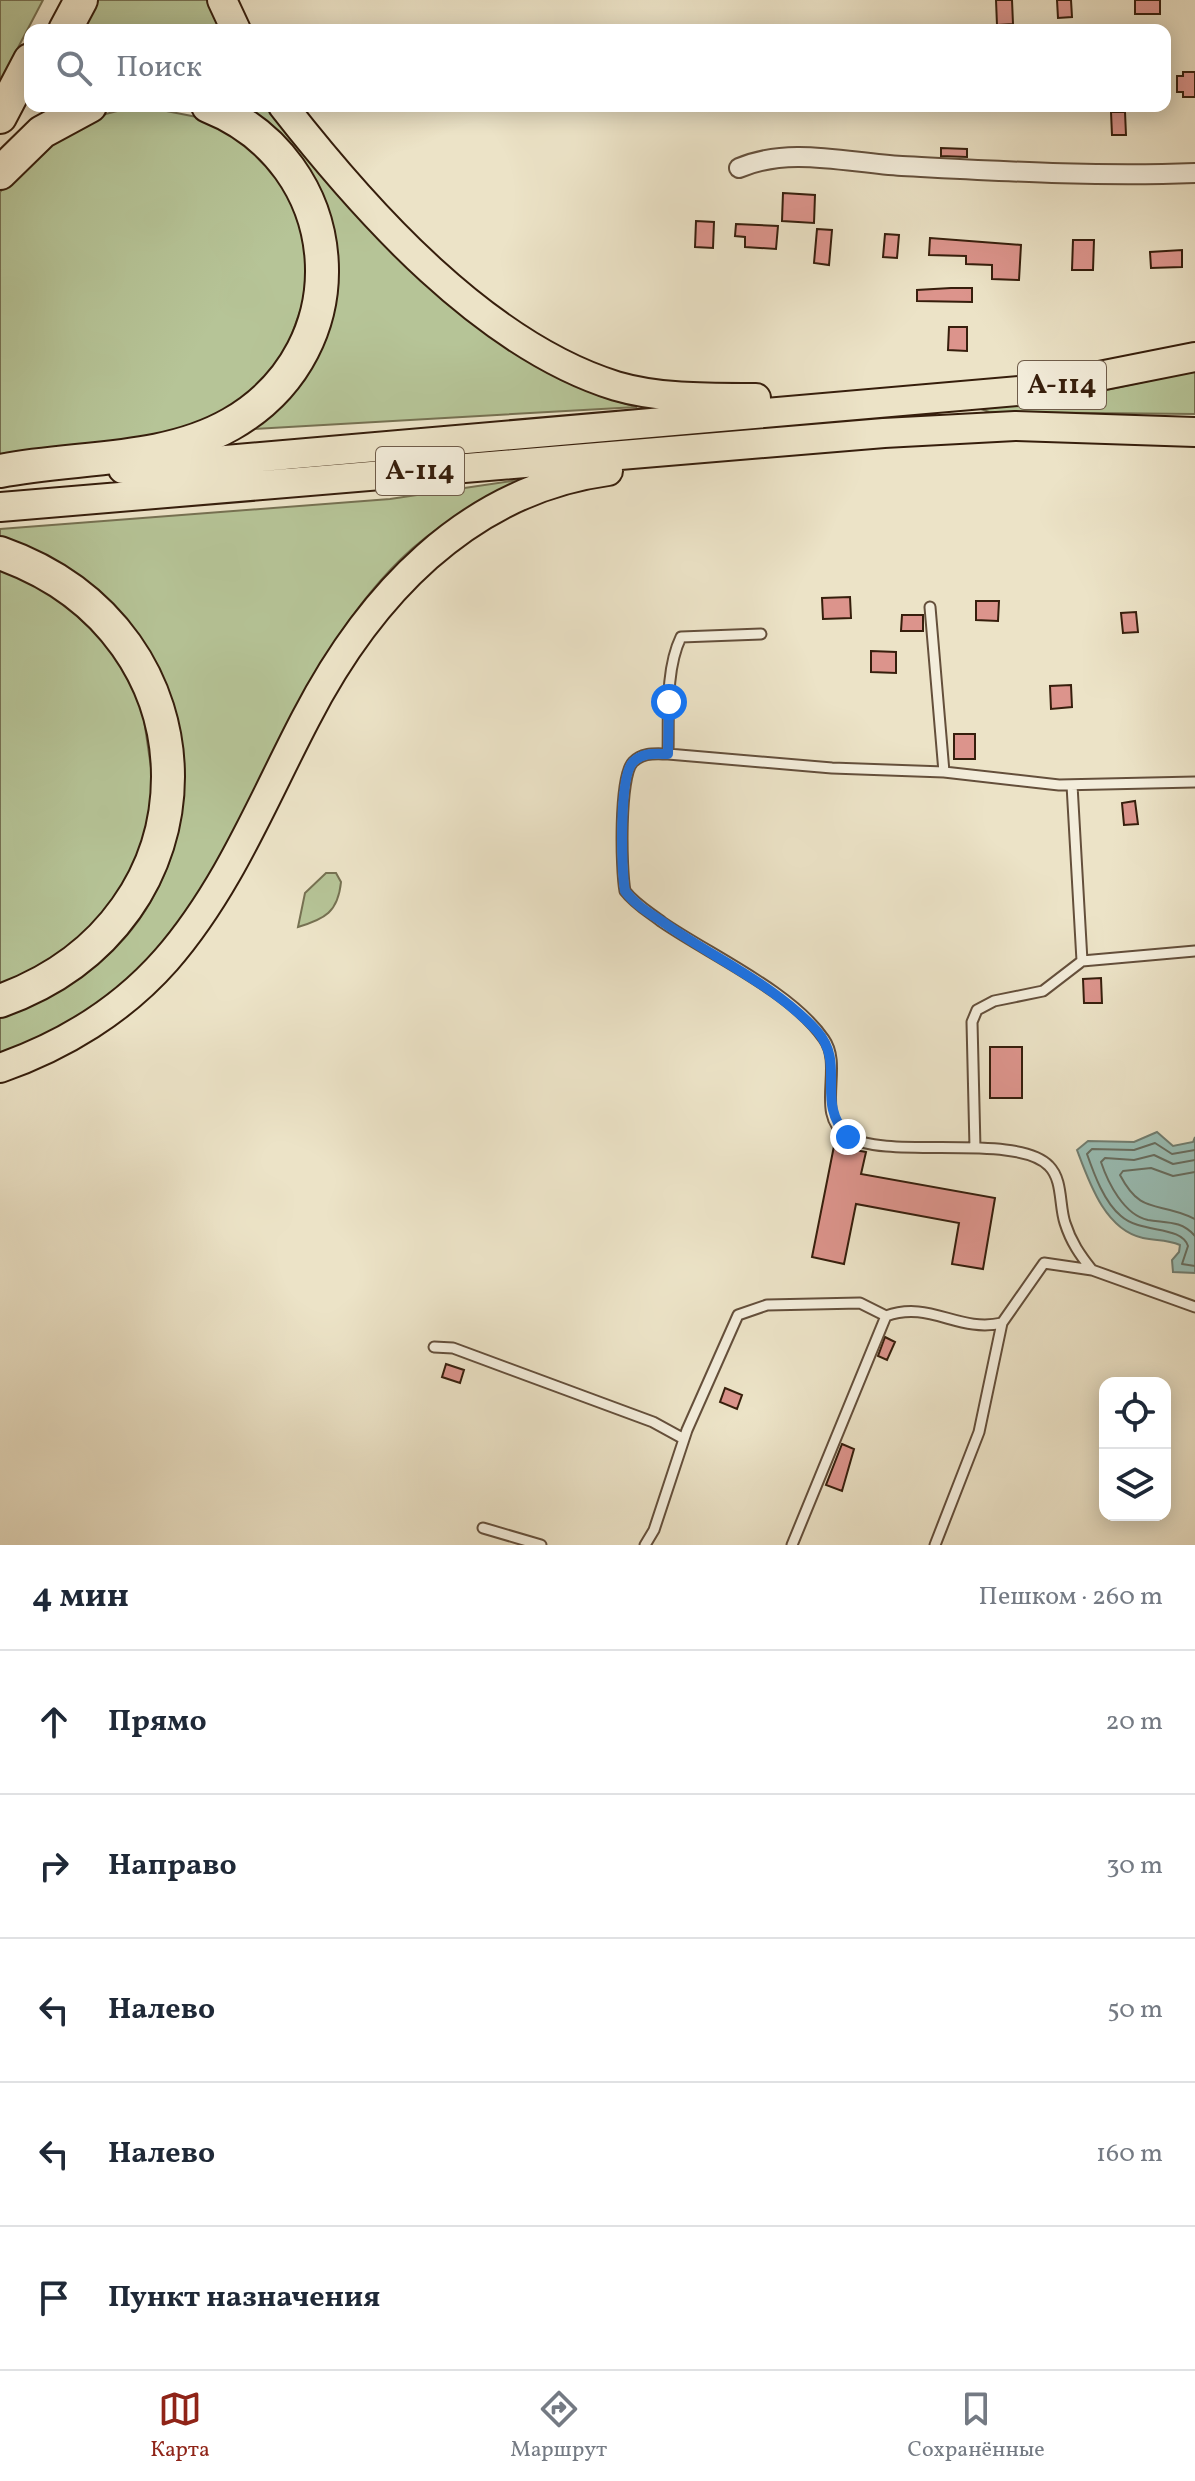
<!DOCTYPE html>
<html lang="ru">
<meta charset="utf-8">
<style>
body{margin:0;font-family:Vollkorn,serif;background:#f2f2f3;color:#1f2937}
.controls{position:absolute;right:24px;bottom:24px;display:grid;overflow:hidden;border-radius:16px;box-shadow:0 4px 20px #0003}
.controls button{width:72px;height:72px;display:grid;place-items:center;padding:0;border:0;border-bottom:2px solid #e0e1e3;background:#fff;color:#1f2937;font:40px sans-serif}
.stop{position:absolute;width:24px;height:24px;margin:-18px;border:6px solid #1a73e8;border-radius:50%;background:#fff}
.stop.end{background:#1a73e8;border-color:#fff;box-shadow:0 2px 8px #0008}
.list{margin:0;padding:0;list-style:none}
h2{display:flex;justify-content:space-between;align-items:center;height:104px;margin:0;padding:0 32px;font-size:34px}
h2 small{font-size:26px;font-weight:400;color:#747a83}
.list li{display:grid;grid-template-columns:52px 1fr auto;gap:24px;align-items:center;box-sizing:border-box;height:144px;padding:0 32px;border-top:2px solid #e0e1e3}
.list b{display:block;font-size:30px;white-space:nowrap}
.list em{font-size:26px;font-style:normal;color:#747a83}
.icon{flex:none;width:44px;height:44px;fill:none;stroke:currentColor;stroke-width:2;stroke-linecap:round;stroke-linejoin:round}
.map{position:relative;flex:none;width:1195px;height:1545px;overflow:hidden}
.search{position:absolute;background:#fff;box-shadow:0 4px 20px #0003;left:24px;right:24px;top:24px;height:88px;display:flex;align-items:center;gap:20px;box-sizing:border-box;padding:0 28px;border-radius:16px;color:#747a83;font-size:30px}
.sheet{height:824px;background:#fff}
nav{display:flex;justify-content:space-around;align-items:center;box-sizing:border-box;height:112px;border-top:2px solid #e0e1e3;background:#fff;font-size:22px;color:#747a83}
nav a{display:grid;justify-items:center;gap:4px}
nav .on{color:#8f2418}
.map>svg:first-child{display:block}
</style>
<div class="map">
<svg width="1195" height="1545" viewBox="0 0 1195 1545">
<rect width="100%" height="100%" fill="#ece3c7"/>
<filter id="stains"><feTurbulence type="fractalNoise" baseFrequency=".0025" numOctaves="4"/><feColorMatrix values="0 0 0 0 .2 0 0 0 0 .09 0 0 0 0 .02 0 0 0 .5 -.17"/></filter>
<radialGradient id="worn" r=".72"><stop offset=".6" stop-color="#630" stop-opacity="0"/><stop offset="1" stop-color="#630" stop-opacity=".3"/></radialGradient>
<path fill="#b6c497" stroke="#767152" stroke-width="2" d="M0 0H43L0 82Z
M98 0H210L222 30H82Z
M239 106H269L467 318 540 368 600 396 637 407 252 429 291 392 312 363 333 306 336 272Z
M146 107 212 120 250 142 299 205 310 283 282 362 222 416 168 434 93 446 0 454V192C37 146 85 110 146 107Z
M1195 371V414L989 412 981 409 1064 399Z
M519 480 521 482C477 504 435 525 400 560 318 641 277 754 222 853 203 888 183 925 155 954 108 1002 61 1029 0 1055V1016C62 995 118 959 151 901 230 766 152 578 0 539V529L390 499Z
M0 568 58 598 111 648 142 706 155 795 135 873 86 941 0 989Z
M326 873H336L341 882C338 912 325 919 298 927L305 893Z"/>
<path fill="#99beb5" stroke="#717e71" stroke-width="2" d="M1157 1132 1173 1146 1193 1142 1195 1137V1273L1173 1272 1172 1260 1179 1252 1180 1245C1166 1239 1157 1241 1143 1238 1105 1230 1089 1182 1077 1150L1088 1141 1134 1142Z"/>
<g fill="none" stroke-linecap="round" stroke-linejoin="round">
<path stroke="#686e60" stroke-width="2" d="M1195 1150 1172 1154 1155 1143 1134 1150 1092 1149 1087 1154C1094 1174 1104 1202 1121 1216 1141 1234 1181 1225 1188 1246L1182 1264 1195 1266
M1195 1160 1173 1164 1154 1155 1134 1160 1105 1158 1101 1162C1108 1183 1124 1215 1148 1220 1166 1223 1181 1220 1195 1236
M1195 1172 1173 1176 1151 1168 1123 1171 1120 1175C1142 1217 1158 1200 1195 1219"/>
</g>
<path fill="#dc948c" stroke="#361e0c" stroke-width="2" d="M996 0H1012L1013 24 997 25Z
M1057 0H1071L1072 17 1058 18Z
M1135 0H1160V14H1135Z
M1183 72H1195V97H1183V92H1177V76H1183Z
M1111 112H1125L1126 135H1112Z
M941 148 967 149V157L941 156Z
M783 193 815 195 814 223 782 221Z
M696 221 714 222 713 248 695 247Z
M736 224 778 226 776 249 745 247V237L735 236Z
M817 229 832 230 829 265 814 263Z
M885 234 899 235 897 258 883 257Z
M930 238 1021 245 1019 280 992 279V265L966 264V256L929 255Z
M1073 240H1094L1093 270H1072Z
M1182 250V267L1151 268 1150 252Z
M951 288H972V302L917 301V290Z
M949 327H967V351L948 350Z
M850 597 851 618 823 619 822 598Z
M976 601H999L998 621 976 620Z
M1136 612 1138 632 1123 633 1121 613Z
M902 615H923V631H901Z
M871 651 896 652V673L871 672Z
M1071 685 1072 707 1051 709 1050 686Z
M954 734H975V759H954Z
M1135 801 1138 824 1124 825 1122 803Z
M1101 978 1102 1003H1084L1083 979Z
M990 1047H1022V1098H990Z
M834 1146 866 1152 861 1174 995 1198 983 1269 952 1264 959 1223 856 1204 844 1264 812 1257Z
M885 1337 895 1342 887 1360 878 1356Z
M446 1364 464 1370 460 1383 442 1377Z
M725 1388 742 1395 737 1409 720 1402Z
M842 1444 854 1449 842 1491 826 1485Z"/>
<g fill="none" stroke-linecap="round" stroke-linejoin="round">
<defs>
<path id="lane" d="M930 607 944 772
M668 754C669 717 665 670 681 637L761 634
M1072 785 1082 961
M975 1148 972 1022 977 1010 994 1001 1043 991 1082 961 1195 951
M1092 1270C1080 1255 1071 1242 1065 1223 1059 1205 1063 1180 1049 1166 1017 1132 886 1161 847 1136 814 1114 844 1067 824 1039 791 991 710 955 662 922 649 912 635 904 625 891 621 870 619 776 633 762 643 752 655 754 668 754L832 768 944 772 1059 785 1195 782
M434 1347 453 1348 653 1422 684 1439
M483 1528 541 1545
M645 1545 654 1530 687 1430 738 1315 767 1305 860 1303 886 1316
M792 1545 886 1316C930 1300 958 1333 1002 1323L1044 1263 1092 1270 1195 1307
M935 1545 979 1432 1002 1323"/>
<path id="street" d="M739 168C791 146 847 163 902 166 1000 171 1097 177 1195 173"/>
<path id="primary" d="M222 0 236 30
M283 106C365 211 484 345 616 386 660 399 710 398 756 398
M123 469 1029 390 1195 357
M0 507 884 433 1015 426 1195 432
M0 1068C63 1046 122 1010 166 960 228 889 263 800 306 718 368 598 466 490 608 471"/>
<path id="highway" d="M65 30 81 0
M0 117 30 60
M0 173 42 132 90 106
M0 471C75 456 163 463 231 424 363 348 348 162 208 106
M0 553C224 632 224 921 0 1001"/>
</defs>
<use href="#lane" stroke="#644f3b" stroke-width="13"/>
<use href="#street" stroke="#644f3b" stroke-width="22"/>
<use href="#primary" stroke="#361e0c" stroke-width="32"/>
<use href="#highway" stroke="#361e0c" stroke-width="36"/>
<use href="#lane" stroke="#f3eddb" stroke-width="9"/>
<use href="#street" stroke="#f3eddb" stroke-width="18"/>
<use href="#primary" stroke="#ece3c7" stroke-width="28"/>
<use href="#highway" stroke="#ece3c7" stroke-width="32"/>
</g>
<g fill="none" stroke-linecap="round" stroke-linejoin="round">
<path stroke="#1a73e8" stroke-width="10" d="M669 702 668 754C655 754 643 752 633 762 619 776 621 869 625 891 636 906 653 915 667 925 717 960 775 985 817 1031 847 1065 814 1101 848 1137"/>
</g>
<g text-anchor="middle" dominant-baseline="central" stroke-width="6" stroke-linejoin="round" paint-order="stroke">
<g fill="#f3eddb" stroke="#6f5c4a" stroke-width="2">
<rect x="1018" y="361" width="88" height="48" rx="6"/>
<rect x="376" y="447" width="88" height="48" rx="6"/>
</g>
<g font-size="28" font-weight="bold" fill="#361e0c">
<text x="1062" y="385">А-114</text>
<text x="420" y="471">А-114</text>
</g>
</g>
<rect width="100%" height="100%" filter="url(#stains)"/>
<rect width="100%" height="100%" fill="url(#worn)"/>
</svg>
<div class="controls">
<button><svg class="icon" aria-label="locate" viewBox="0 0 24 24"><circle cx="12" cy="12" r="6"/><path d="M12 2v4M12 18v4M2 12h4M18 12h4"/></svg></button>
<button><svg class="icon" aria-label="layers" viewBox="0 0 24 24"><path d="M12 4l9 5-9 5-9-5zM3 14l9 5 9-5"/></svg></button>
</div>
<div class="stop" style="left:669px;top:702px"></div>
<div class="stop end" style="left:848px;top:1137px"></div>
<div class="search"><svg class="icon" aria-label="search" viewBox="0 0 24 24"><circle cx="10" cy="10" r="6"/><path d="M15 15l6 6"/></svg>Поиск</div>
</div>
<section class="sheet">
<h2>4 мин<small>Пешком · 260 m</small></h2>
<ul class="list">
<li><svg class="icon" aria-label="ahead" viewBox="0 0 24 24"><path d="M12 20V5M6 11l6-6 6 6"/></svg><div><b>Прямо</b></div><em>20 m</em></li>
<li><svg class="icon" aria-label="right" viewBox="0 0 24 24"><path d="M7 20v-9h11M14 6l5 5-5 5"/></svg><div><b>Направо</b></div><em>30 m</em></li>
<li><svg class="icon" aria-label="left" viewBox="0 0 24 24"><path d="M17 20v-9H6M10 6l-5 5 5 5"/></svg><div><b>Налево</b></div><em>50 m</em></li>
<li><svg class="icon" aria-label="left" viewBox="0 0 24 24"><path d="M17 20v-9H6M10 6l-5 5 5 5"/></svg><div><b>Налево</b></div><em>160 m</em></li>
<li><svg class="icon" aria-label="arrive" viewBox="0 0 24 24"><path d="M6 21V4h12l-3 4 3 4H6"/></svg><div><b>Пункт назначения</b></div></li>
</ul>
</section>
<nav>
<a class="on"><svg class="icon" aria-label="map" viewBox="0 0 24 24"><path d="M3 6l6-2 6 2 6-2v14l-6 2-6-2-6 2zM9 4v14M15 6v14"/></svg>Карта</a>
<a><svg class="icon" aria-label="directions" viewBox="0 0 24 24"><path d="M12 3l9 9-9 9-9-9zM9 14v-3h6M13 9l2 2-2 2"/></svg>Маршрут</a>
<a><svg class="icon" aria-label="saved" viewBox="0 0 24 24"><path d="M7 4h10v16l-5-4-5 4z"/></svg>Сохранённые</a>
</nav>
